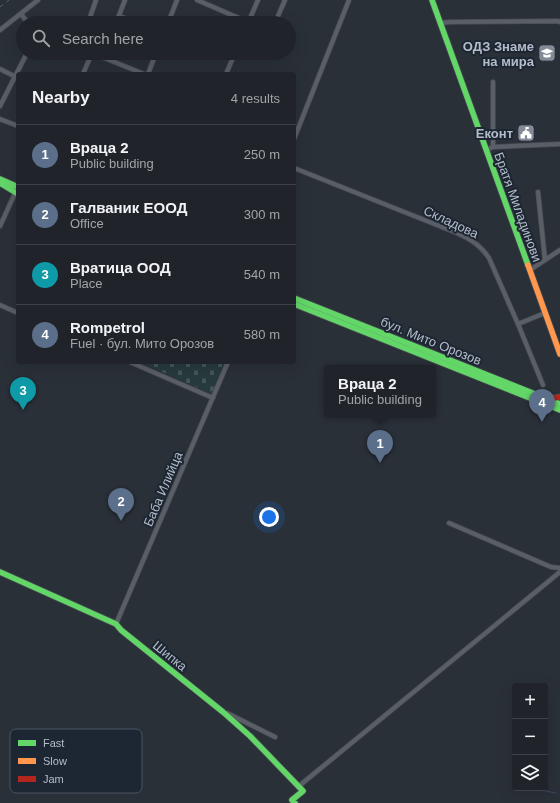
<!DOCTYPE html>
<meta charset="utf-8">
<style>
body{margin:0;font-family:Helvetica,sans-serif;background:#2d3036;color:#f1f3f6}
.controls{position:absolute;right:12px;bottom:12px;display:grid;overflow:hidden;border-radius:4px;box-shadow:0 4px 16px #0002}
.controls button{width:36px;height:36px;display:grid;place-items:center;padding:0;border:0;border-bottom:1px solid #3d4147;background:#20242a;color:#f1f3f6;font:20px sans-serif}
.you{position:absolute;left:269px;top:517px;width:14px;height:14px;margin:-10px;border:3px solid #fff;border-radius:50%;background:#1a73e8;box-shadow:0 0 0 6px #1a73e833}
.badge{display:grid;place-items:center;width:26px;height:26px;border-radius:50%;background:#b45309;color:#fff;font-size:13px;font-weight:700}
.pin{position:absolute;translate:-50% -33px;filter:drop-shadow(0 1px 2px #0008)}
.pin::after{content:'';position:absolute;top:21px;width:14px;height:12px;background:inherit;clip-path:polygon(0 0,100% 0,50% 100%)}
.popup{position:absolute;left:324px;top:365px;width:112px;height:52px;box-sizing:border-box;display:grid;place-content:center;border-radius:4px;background:#20242a;filter:drop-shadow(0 1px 3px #0005);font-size:13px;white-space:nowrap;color:#a2a4a8}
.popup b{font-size:15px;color:#f1f3f6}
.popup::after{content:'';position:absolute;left:50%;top:100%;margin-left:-8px;border:8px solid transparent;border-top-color:#20242a}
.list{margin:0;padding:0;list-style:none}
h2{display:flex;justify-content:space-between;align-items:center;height:52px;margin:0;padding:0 16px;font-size:17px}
h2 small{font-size:13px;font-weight:400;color:#a2a4a8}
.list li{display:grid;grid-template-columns:26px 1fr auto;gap:12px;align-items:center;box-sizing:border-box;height:60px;padding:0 16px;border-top:1px solid #3d4147}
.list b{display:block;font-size:15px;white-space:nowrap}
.list p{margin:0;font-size:13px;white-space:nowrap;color:#a2a4a8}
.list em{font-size:13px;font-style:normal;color:#a2a4a8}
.icon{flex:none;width:22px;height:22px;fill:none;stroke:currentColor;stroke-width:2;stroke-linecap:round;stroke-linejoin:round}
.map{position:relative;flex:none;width:560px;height:803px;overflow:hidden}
.search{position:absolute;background:#20242a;box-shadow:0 4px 16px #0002;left:16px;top:16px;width:280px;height:44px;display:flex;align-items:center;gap:10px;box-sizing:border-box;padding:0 14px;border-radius:22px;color:#a2a4a8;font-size:15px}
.panel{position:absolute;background:#20242a;box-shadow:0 4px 16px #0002;left:16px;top:72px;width:280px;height:292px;border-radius:4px}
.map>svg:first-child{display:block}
</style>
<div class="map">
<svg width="560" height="803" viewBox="0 0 560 803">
<defs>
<pattern id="cemetery-stones" width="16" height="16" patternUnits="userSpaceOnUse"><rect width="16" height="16" fill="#273a3e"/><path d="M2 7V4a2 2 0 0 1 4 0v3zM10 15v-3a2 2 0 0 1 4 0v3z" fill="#445559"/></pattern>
</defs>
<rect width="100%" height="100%" fill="#2a3038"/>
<path fill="url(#cemetery-stones)" d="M140 362H225L212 394Z"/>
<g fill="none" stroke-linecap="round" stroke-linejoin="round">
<path stroke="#384963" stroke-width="1" d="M540 788 545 791 556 793"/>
<defs>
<path id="street" d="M197 0 248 22
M21 14 28 23
M119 16 138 23
M88 23 96 0
M116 23 125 0
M168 23 177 0
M248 23 258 0
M275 23 285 0
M440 23 450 22 558 21 560 22
M0 30 38 0
M92 53 144 74
M219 53 233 58
M0 69 18 78
M83 74 92 53
M148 74 156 53
M226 74 235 53
M493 82V147
M0 106 27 53
M0 119 18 126
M294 139 349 0
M486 150 493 147 560 144
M294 168 457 233C472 240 480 245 489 258L518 324 543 385
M538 192 545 260
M0 226 16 191
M530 270 560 250
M0 305 18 313
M518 324 545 313
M130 362 213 398
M449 523 551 567 560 568
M116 624 228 362
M227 713 275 737
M299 786 560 572"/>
<path id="fast" d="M432 0 528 265
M0 179 18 187
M0 183 18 194
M294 298 560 404
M294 304 560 410
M0 572 116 624 121 630 223 712 250 736 303 791 292 800 295 803"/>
<path id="slow" d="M528 265 560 354"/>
<path id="jam" d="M548 399 560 397"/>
</defs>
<use href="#street" stroke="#484c53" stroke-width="5.5"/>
<use href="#fast" stroke="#484c53" stroke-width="7"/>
<use href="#slow" stroke="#484c53" stroke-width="7"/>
<use href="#jam" stroke="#484c53" stroke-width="7"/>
<use href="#street" stroke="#5a5e66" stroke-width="4"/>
<use href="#fast" stroke="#63d668" stroke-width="5.5"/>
<use href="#slow" stroke="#ff974d" stroke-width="5.5"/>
<use href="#jam" stroke="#b3261e" stroke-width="5.5"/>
<path stroke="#595d64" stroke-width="1" stroke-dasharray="4 4" stroke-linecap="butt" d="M0 7 9 0"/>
</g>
<defs>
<symbol id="school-square" viewBox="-11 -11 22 22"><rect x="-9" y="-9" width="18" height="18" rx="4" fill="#848b96" stroke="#1d2633"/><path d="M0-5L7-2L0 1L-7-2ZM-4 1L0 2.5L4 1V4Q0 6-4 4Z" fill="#fff"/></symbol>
<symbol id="civic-square" viewBox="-11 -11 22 22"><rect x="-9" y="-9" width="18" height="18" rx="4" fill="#848b96" stroke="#1d2633"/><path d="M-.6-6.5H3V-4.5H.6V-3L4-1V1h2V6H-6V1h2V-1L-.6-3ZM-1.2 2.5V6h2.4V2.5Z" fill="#fff"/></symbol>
</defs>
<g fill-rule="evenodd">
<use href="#school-square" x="537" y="43" width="20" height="20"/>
<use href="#civic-square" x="516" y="123" width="20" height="20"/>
</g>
<g text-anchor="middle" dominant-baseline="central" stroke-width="4" stroke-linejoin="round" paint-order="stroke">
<g font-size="13" font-weight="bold" fill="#b4bcc9" stroke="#1d2633" text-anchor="end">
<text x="534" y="46">ОДЗ Знаме<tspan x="534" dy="15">на мира</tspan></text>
<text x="513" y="133">Еконт</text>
</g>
<g font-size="13" fill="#b4bcc9" stroke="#1d2633">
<text transform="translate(518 207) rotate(70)">Братя Миладинови</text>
<text transform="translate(451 222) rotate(25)">Складова</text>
<text transform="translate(431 341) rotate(22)">бул. Мито Орозов</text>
<text transform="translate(163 489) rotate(-67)">Баба Илийца</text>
<text transform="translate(170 656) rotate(39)">Шипка</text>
</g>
</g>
<rect x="10" y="729" width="132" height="64" rx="6" fill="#1d2633" stroke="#4a5360" stroke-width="1"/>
<rect x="18" y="740" width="18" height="6" fill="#63d668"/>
<rect x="18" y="758" width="18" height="6" fill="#ff974d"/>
<rect x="18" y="776" width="18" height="6" fill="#b3261e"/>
<g font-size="11" fill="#b4bcc9">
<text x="43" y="747">Fast</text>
<text x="43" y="765">Slow</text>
<text x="43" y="783">Jam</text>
</g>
</svg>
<div class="controls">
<button>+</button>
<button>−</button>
<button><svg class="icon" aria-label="layers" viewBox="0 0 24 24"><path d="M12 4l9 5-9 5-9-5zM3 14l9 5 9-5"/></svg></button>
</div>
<div class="you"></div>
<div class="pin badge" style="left:380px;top:463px;background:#5c6f8a">1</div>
<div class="popup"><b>Враца 2</b>Public building</div>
<div class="pin badge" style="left:121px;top:521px;background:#5c6f8a">2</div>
<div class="pin badge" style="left:23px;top:410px;background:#0f9aa8">3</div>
<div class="pin badge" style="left:542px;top:422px;background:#5c6f8a">4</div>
<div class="search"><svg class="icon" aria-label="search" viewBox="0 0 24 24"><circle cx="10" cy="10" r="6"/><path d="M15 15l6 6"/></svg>Search here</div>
<section class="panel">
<h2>Nearby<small>4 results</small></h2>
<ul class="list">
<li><span class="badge" style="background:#5c6f8a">1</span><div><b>Враца 2</b><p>Public building</p></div><em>250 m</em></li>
<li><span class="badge" style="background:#5c6f8a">2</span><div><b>Галваник ЕООД</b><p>Office</p></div><em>300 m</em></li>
<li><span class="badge" style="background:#0f9aa8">3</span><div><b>Вратица ООД</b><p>Place</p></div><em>540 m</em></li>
<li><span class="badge" style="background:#5c6f8a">4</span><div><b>Rompetrol</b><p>Fuel · бул. Мито Орозов</p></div><em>580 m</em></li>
</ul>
</section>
</div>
